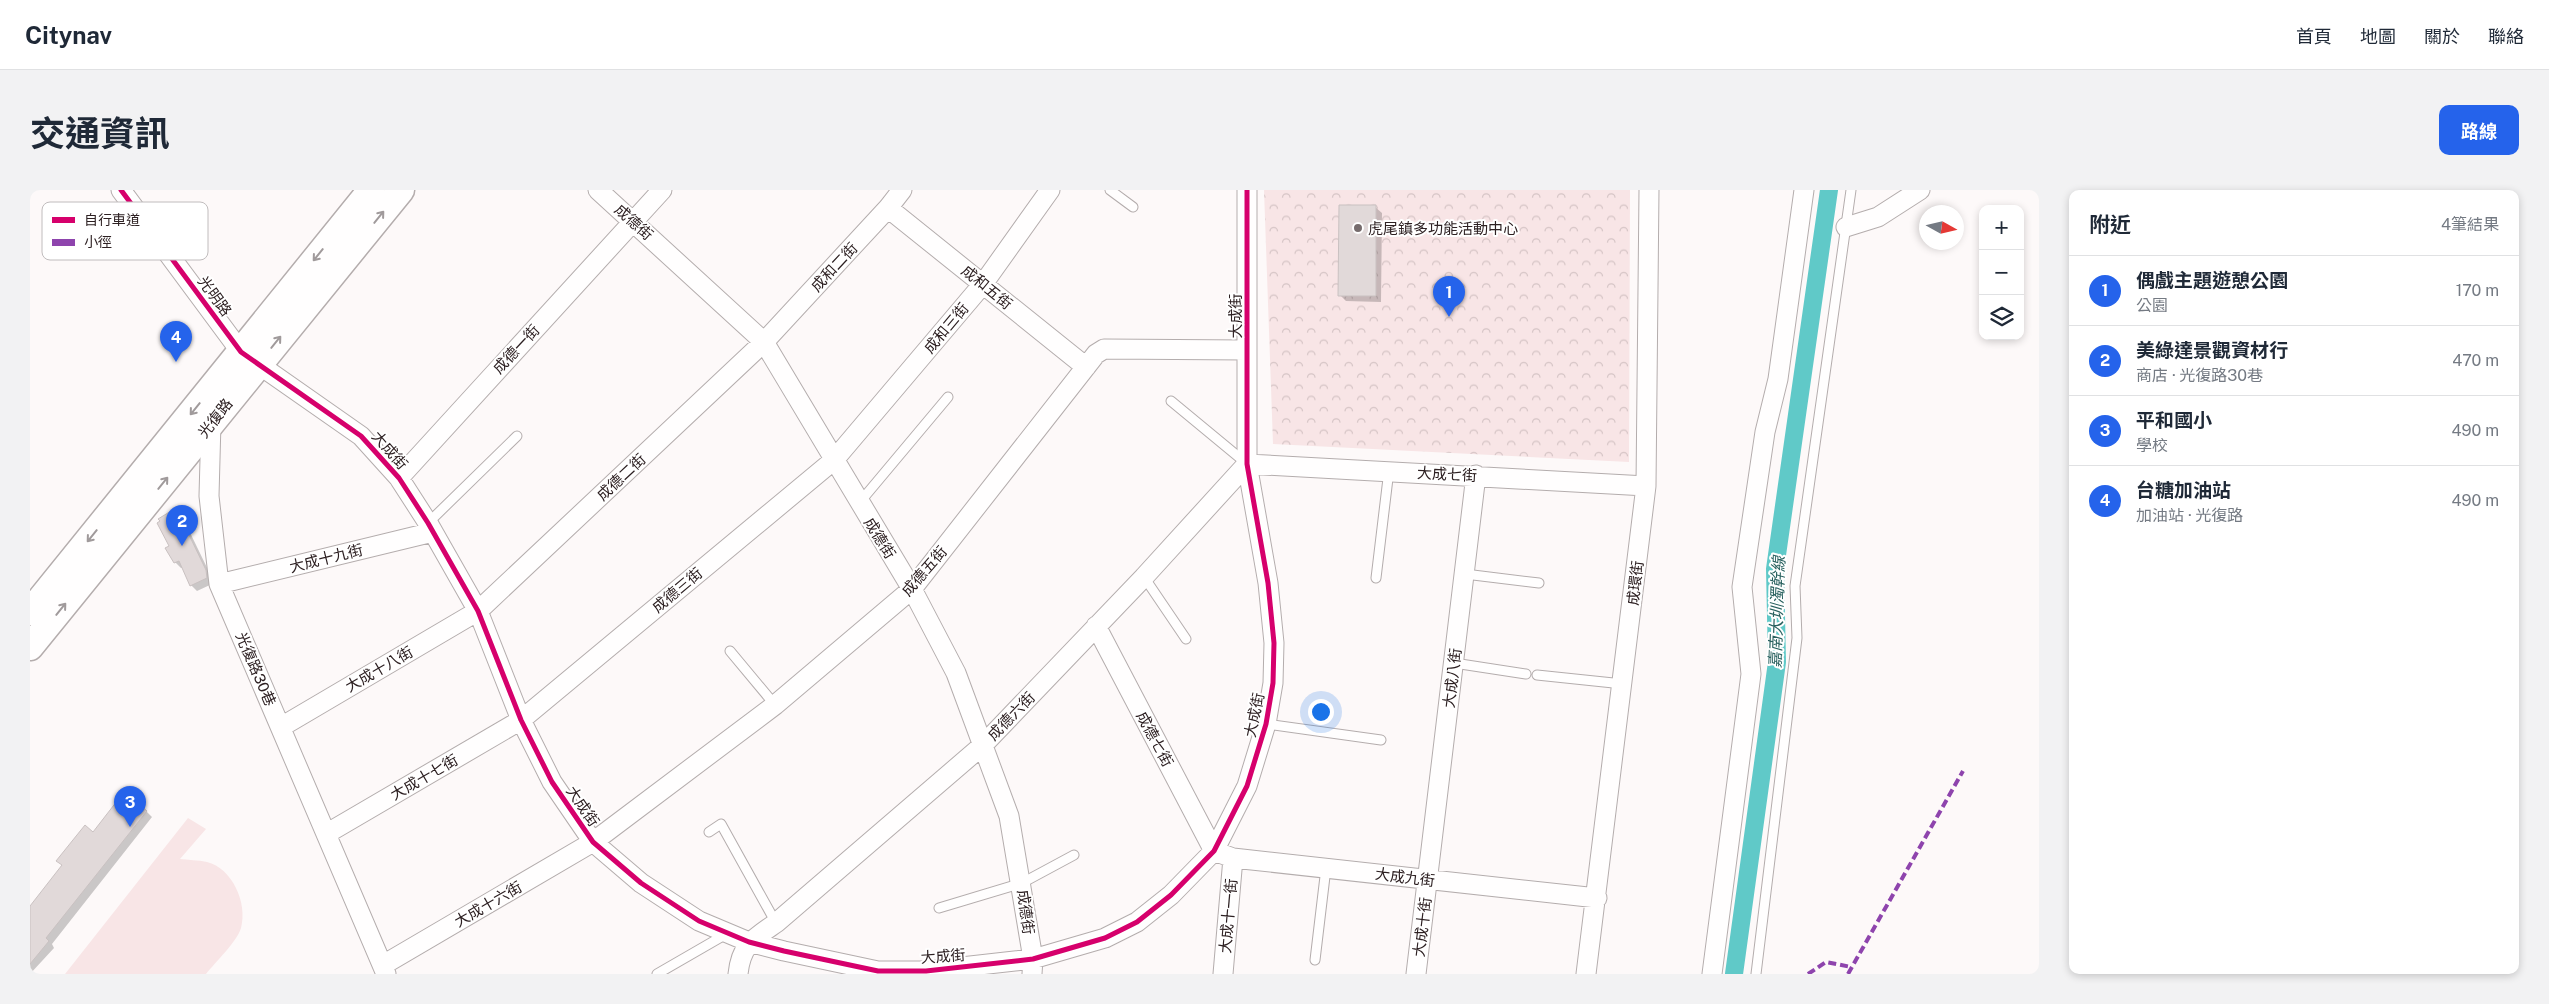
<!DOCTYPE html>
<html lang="zh-TW">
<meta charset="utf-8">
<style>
body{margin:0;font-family:"Public Sans","Noto Sans TC",sans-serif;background:#f2f2f3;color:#1f2937}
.controls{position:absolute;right:15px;top:15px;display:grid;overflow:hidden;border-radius:10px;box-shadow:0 2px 8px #0003}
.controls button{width:45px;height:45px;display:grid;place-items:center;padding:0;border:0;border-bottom:1px solid #e0e1e3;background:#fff;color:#1f2937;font:25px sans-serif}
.compass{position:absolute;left:1889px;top:15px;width:45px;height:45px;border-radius:50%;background:#fff;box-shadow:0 2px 8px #0003;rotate:98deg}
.you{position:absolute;left:1290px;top:521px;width:18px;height:18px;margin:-12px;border:4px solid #fff;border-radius:50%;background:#1a73e8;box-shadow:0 0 0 8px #1a73e833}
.badge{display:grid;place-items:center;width:32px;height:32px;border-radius:50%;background:#2563eb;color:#fff;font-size:16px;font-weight:700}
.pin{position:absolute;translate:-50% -41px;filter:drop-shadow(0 1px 2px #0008)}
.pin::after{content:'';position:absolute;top:26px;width:18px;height:15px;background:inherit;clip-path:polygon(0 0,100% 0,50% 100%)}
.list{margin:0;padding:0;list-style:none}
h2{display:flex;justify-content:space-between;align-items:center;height:65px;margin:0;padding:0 20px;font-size:21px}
h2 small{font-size:16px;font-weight:400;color:#747a83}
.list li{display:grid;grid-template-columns:32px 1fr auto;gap:15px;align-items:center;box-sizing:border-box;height:70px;padding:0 20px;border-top:1px solid #e0e1e3}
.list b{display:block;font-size:19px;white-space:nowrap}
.list p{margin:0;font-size:16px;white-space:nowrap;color:#747a83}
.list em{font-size:16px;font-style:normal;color:#747a83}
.icon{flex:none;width:28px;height:28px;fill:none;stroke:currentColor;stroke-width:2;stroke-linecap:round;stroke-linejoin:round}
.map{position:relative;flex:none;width:2009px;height:784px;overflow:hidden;border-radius:10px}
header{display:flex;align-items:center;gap:30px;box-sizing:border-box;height:70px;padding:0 25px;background:#fff;border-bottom:1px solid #e0e1e3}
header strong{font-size:24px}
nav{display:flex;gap:28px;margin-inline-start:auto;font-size:18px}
.intro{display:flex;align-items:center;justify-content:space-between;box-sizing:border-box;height:120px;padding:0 30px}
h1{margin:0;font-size:35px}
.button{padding:12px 22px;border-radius:10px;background:#2563eb;color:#fff;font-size:18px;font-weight:700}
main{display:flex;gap:30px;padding:0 30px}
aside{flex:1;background:#fff;border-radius:10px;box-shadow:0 2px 8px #0003}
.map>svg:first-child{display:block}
</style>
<header>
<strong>Citynav</strong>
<nav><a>首頁</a><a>地圖</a><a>關於</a><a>聯絡</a></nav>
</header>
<div class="intro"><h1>交通資訊</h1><a class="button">路線</a></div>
<main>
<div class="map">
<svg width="2009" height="784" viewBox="0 0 2009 784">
<defs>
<pattern id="park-crowns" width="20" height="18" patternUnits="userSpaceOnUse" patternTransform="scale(1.25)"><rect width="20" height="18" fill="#f8e5e6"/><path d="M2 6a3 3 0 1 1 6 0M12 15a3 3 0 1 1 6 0" fill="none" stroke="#d5c4c5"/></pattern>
</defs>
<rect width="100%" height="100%" fill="#fdf9f9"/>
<path fill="#f8e5e6" d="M158 628 176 639 150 669C158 670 168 670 177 672 202 678 218 713 211 738 208 750 185 773 176 784H35Z"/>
<path fill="url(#park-crowns)" d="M1234 0H1600L1599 272 1243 254Z"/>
<path fill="#0003" d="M1345 17 1352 23 1351 112 1316 111 1310 105Z
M146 320 152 326 182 388V394L167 401 161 395 153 378H151L145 372 137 358 140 356Z
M116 621 122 627 22 754 24 758 0 784V718L63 643Z"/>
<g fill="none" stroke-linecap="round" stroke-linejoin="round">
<path stroke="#60c9c8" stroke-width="18" d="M1704 784 1747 472 1745 379 1799 0"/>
</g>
<path fill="#e1d9d9" stroke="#c9c1c1" d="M1309 15H1346V106H1308Z
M146 318 176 380 177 388 160 396 149 371 144 373 135 358 139 356 127 333 130 331 128 329Z
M94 602 117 621 16 748 19 751 0 774V716L32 675 26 671 55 635 63 642Z"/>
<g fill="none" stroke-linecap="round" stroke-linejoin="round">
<defs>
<path id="service" d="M1080 0 1103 17
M1141 211 1216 273
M830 312 918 207
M398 333 487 246
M1435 384 1509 393
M1114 387 1156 449
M1346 388 1359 280
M700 461 745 515
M1424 473 1496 484
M1507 485 1593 494
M1236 534 1351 550
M679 642 691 634 746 733
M909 718 992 693 1044 665
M1285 770 1296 678
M627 784 698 743
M1726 784 1767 448 1765 396 1821 0"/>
<path id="minor" d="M91 0 211 162 331 246 369 288 398 333 448 421 491 530 522 592 563 652 611 693 669 731 719 752 754 761 848 781H896L1003 769 1075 748 1107 732 1141 705 1184 661 1217 596 1236 534 1243 493 1244 453 1238 393 1217 274V0
M568 0 734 152 882 399 926 483 979 626 1003 769 1002 784
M858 18 1056 177
M1816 37 1848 27 1890 0
M181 232 179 306 189 394 356 784
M369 288 632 0
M189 394 403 342
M1066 436 1184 661 1203 668 1567 708
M251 537 448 421 734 152 858 18 872 0
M296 644 491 530 804 270 953 94 1020 0
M353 775 563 652 745 515 882 399 1066 164 1074 159 1217 160
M708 784C711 755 723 749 746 733L953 555 1114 387 1217 274 1616 296
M1193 784 1203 668
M1386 784 1446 285
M1556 784 1616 296 1619 0
M1682 784 1721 484 1712 397 1735 242 1748 189 1774 0"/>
<path id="secondary" d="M0 422 341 0
M0 457 371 0"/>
</defs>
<use href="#service" stroke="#b4adad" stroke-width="11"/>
<use href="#minor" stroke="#b4adad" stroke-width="21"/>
<use href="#secondary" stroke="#b4adad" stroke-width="29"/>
<use href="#service" stroke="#fffefe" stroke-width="9"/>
<use href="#minor" stroke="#fffefe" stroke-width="19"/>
<use href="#secondary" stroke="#fffefe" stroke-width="26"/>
<path stroke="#8e44ad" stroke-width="4" stroke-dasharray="8 4" stroke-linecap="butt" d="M1778 784 1796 772 1821 777
M1818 784 1933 581"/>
<defs>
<path id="cycleway" d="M91 0 211 162 331 246 369 288 398 333 448 421 491 530 522 592 563 652 611 693 669 731 719 752 754 761 848 781H896L1003 769 1075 748 1107 732 1141 705 1184 661 1217 596 1236 534 1243 493 1244 453 1238 393 1217 274V0"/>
</defs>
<use href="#cycleway" stroke="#fff" stroke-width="8"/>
<use href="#cycleway" stroke="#d6006c" stroke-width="5"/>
</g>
<defs><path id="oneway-shaft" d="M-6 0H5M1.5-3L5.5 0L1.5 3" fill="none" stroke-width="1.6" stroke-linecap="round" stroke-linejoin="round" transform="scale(1.25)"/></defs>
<g stroke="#a09a9b">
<use href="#oneway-shaft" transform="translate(349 27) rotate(-51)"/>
<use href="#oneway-shaft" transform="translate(288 65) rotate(129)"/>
<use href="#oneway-shaft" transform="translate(246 152) rotate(-51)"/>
<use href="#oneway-shaft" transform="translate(165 219) rotate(129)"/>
<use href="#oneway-shaft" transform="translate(133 293) rotate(-51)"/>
<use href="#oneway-shaft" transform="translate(62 346) rotate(129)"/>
<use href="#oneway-shaft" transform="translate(31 419) rotate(-51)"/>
</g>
<circle fill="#766c6d" stroke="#fff" stroke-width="2" cx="1328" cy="38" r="5"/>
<g text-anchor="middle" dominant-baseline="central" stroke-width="4" stroke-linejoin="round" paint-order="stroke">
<g font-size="15" fill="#2d2022" stroke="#fff">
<text transform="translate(604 32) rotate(42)">成德街</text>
<text transform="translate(804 77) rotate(-47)">成和二街</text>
<text transform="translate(957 97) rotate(39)">成和五街</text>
<text transform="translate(185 106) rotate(54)">光明路</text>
<text transform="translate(1205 126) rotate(-90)">大成街</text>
<text transform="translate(916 138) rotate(-50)">成和三街</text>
<text transform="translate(486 159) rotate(-47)">成德一街</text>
<text transform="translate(185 228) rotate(-52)">光復路</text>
<text transform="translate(360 260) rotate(49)">大成街</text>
<text transform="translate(1417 284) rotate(3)">大成七街</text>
<text transform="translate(591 287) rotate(-43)">成德二街</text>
<text transform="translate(850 348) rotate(58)">成德街</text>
<text transform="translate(296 368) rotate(-14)">大成十九街</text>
<text transform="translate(894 381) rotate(-49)">成德五街</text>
<text transform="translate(1605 393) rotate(-83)">成環街</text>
<text transform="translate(647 400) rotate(-40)">成德三街</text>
<text transform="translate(226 479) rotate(67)">光復路30巷</text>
<text transform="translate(349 479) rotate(-30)">大成十八街</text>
<text transform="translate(1422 488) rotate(-83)">大成八街</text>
<text transform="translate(1224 525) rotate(-78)">大成街</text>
<text transform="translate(981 526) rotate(-46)">成德六街</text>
<text transform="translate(1125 549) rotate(62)">成德七街</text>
<text transform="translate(394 587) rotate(-30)">大成十七街</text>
<text transform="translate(553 616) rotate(56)">大成街</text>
<text transform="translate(1375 687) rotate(7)">大成九街</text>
<text transform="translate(458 714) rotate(-30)">大成十六街</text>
<text transform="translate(996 722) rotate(82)">成德街</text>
<text transform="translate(1198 726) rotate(-85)">大成十一街</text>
<text transform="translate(1392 737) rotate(-83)">大成十街</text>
<text transform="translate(913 766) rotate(-4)">大成街</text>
</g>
<g font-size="15" fill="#2d2022" stroke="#fff" text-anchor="start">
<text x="1338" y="38">虎尾鎮多功能活動中心</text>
</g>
<g font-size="16" font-style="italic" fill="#28605e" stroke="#fff">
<text transform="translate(1747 422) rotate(-88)">嘉南大圳濁幹線</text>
</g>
</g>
<rect x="12" y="12" width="166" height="58" rx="8" fill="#fff" stroke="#c0bcbd" stroke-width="1"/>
<rect x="22" y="27" width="23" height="6" fill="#d6006c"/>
<rect x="22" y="49" width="23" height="7" fill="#8e44ad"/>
<g font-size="14" fill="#2d2022">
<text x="54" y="35">自行車道</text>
<text x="54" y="57">小徑</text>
</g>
</svg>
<div class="controls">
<button>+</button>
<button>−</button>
<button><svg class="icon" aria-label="layers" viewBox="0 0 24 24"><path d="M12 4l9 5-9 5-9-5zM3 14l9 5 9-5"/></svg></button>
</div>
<svg class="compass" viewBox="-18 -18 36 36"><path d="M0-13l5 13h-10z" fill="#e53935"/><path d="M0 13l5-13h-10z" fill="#747a83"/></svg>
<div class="you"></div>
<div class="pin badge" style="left:1419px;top:127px">1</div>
<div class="pin badge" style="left:152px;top:356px">2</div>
<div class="pin badge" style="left:100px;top:637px">3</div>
<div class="pin badge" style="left:146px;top:172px">4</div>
</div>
<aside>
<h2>附近<small>4筆結果</small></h2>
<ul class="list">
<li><span class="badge">1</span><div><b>偶戲主題遊憩公園</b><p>公園</p></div><em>170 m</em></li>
<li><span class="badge">2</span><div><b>美綠達景觀資材行</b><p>商店 · 光復路30巷</p></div><em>470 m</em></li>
<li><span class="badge">3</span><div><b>平和國小</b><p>學校</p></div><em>490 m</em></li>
<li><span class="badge">4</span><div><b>台糖加油站</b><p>加油站 · 光復路</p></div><em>490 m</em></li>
</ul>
</aside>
</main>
